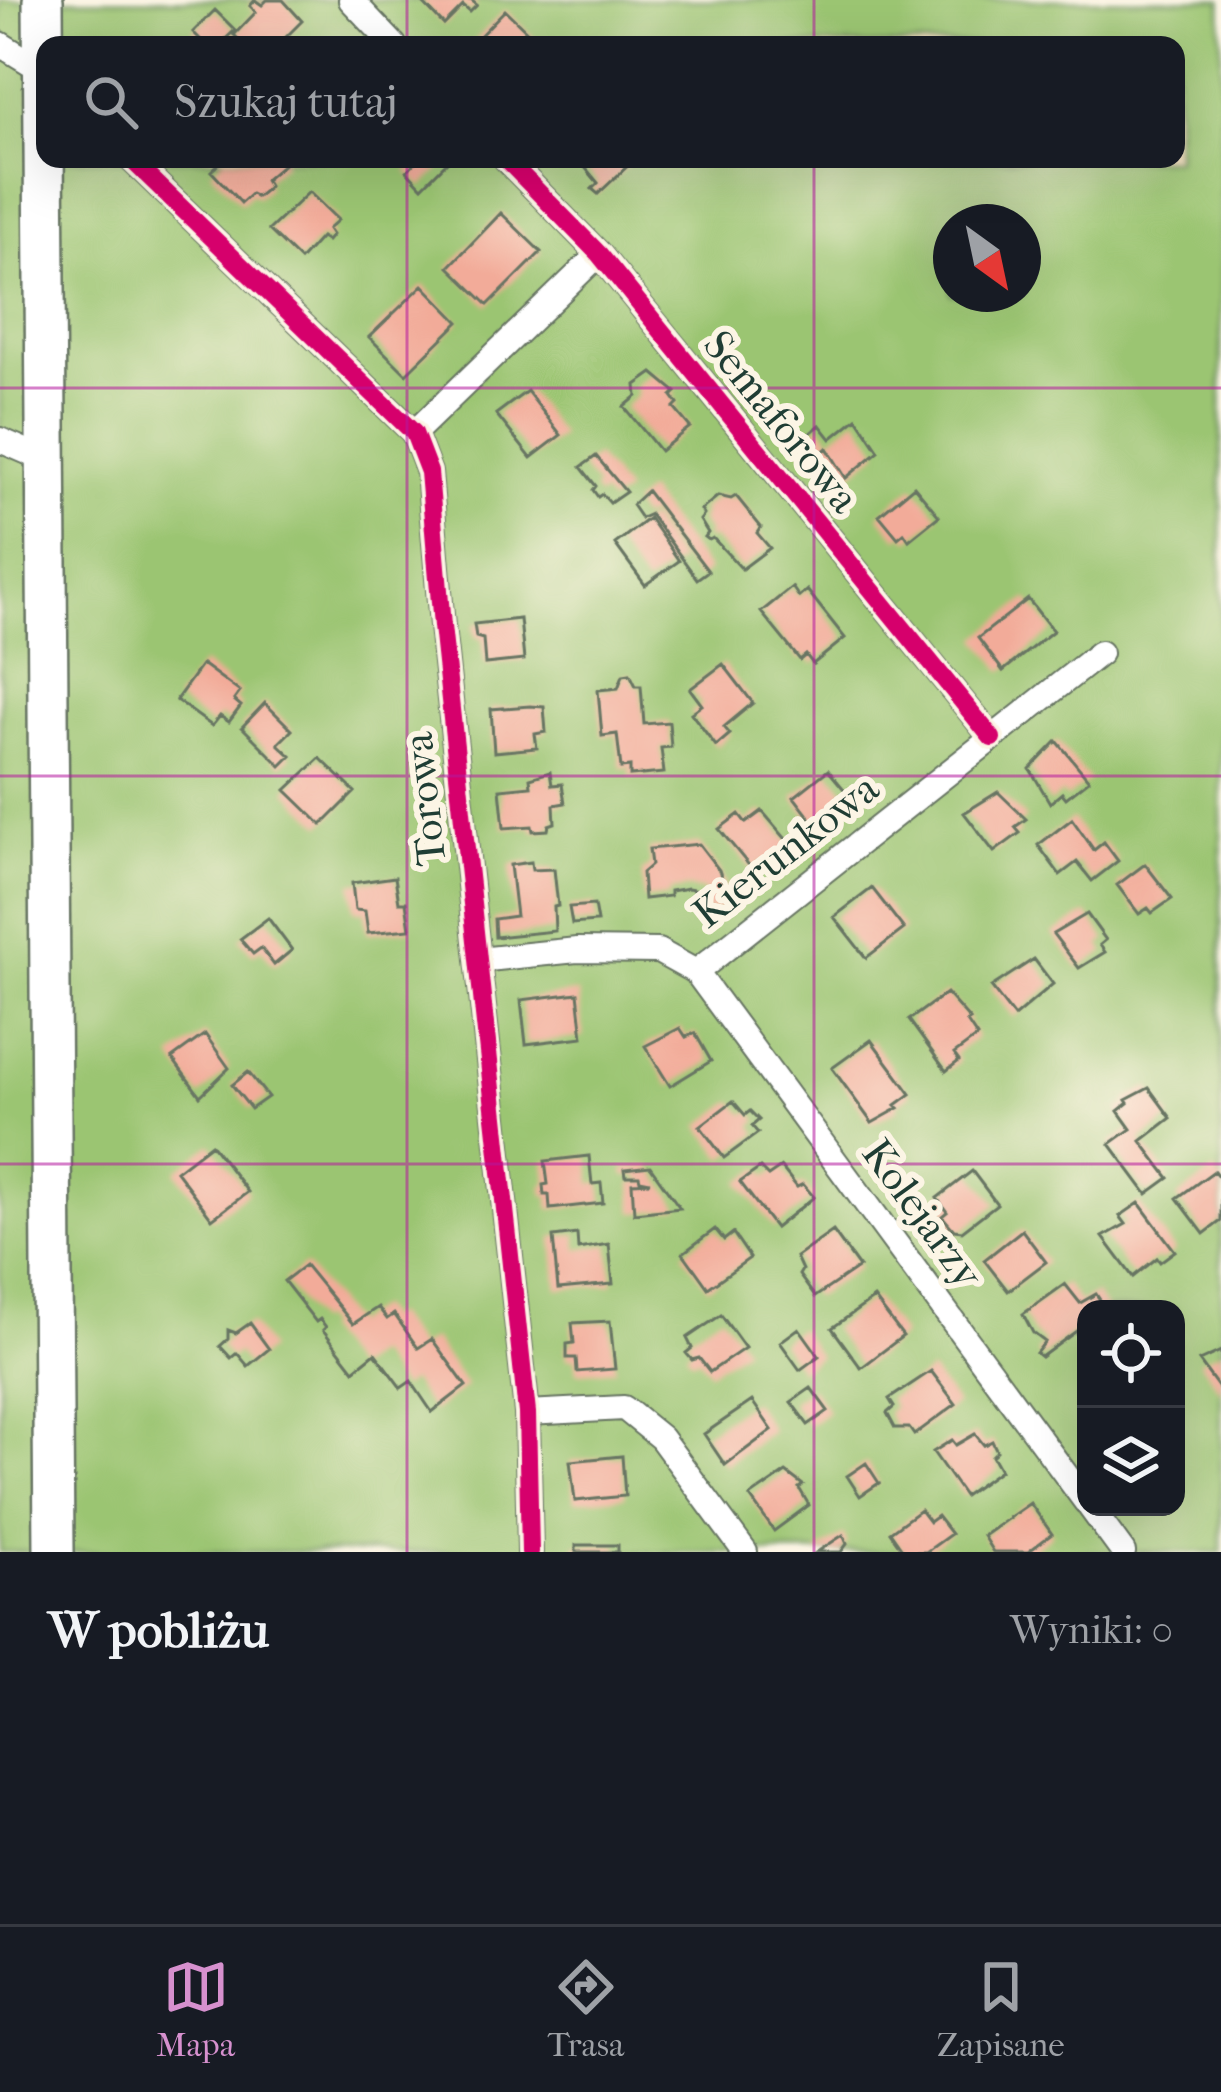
<!DOCTYPE html>
<html lang="pl">
<meta charset="utf-8">
<style>
body{margin:0;font-family:"IM FELL French Canon",serif;background:#20242c;color:#f1f3f6}
.controls{position:absolute;right:36px;bottom:36px;display:grid;overflow:hidden;border-radius:24px;box-shadow:0 12px 48px #0002}
.controls button{width:108px;height:108px;display:grid;place-items:center;padding:0;border:0;border-bottom:3px solid #363941;background:#171b24;color:#f1f3f6;font:60px sans-serif}
.compass{position:absolute;left:933px;top:204px;width:108px;height:108px;border-radius:50%;background:#171b24;box-shadow:0 12px 48px #0002;rotate:147deg}
.list{margin:0;padding:0;list-style:none}
h2{display:flex;justify-content:space-between;align-items:center;height:156px;margin:0;padding:0 48px;font-size:51px}
h2 small{font-size:39px;font-weight:400;color:#9ea1a6}
.icon{flex:none;width:66px;height:66px;fill:none;stroke:currentColor;stroke-width:2;stroke-linecap:round;stroke-linejoin:round}
.map{position:relative;flex:none;width:1221px;height:1552px;overflow:hidden}
.search{position:absolute;background:#171b24;box-shadow:0 12px 48px #0002;left:36px;right:36px;top:36px;height:132px;display:flex;align-items:center;gap:30px;box-sizing:border-box;padding:0 42px;border-radius:24px;color:#9ea1a6;font-size:45px}
.sheet{height:372px;background:#171b24}
nav{display:flex;justify-content:space-around;align-items:center;box-sizing:border-box;height:168px;border-top:3px solid #363941;background:#171b24;font-size:33px;color:#9ea1a6}
nav a{display:grid;justify-items:center;gap:6px}
nav .on{color:#d690ce}
.map>svg:first-child{display:block}
</style>
<div class="map">
<svg width="1221" height="1552" viewBox="0 0 1221 1552">
<rect width="100%" height="100%" fill="#fcf5e5"/>
<filter id="ink" filterUnits="userSpaceOnUse"><feTurbulence type="fractalNoise" baseFrequency=".00833" numOctaves="2"/><feDisplacementMap in="SourceGraphic" scale="24" xChannelSelector="R" yChannelSelector="G"/><feConvolveMatrix kernelMatrix="1 2 1 2 8 2 1 2 1" color-interpolation-filters="sRGB"/></filter>
<filter id="wash" filterUnits="userSpaceOnUse"><feTurbulence type="fractalNoise" baseFrequency=".004" numOctaves="4" result="noise"/><feDisplacementMap in="SourceGraphic" scale="48" xChannelSelector="R" yChannelSelector="G"/><feGaussianBlur stdDeviation="2.7" result="paint"/><feColorMatrix in="noise" values="0 0 0 0 0 0 0 0 0 0 0 0 0 0 0 0 0 1.4 0 .05"/><feComposite in="paint" operator="in"/></filter>
<g filter="url(#wash)">
<rect width="100%" height="100%" fill="#eedcb9"/>
<path fill="#9bc572" stroke="#5d8153" stroke-width="3" fill-rule="evenodd" d="M0 0H1221V1552H0ZM45 45H1176V159H45ZM951 222H1023V294H951ZM1086 1309H1176V1507H1086Z"/>
<g id="blocks">
<path fill="#f2ab99" d="M255 0 262 5 267 0H283L302 21 278 45H245L234 35 256 12 250 6Z
M420 0H471L477 5 470 12 463 6 444 25Z
M215 10 235 30 219 45H206L193 32Z
M505 10 535 39 529 45H471Z
M224 159H281L285 163 265 180 269 187 257 197 251 194 241 203 211 171Z
M418 159H450L422 187 407 171Z
M578 159H635L598 194 592 189 598 183Z
M309 192 338 220 328 229 332 235 327 241 321 237 300 260 269 230Z
M501 213 541 252 488 305 449 267Z
M423 285 459 322 406 374 369 337Z
M653 373 676 392 672 396 678 404 674 408 690 427 660 451 624 407 637 396 636 385Z
M527 391 561 435 531 458 496 414Z
M857 418 879 451 846 478 827 448 811 461 797 444 820 425 831 439Z
M596 456 626 492 610 503 602 494 598 497 593 490 596 486 581 467Z
M914 486 939 516 909 540 904 533 898 538 879 515Z
M647 491 708 571 697 579 650 514 641 518 632 505Z
M718 496 731 499 736 496 761 527 757 533 770 548 742 569 713 538 709 540 705 537 708 533 700 520 704 515 701 510Z
M649 518 679 561 645 585 615 544Z
M792 587 799 597 807 590 845 638 813 664 806 655 800 660 761 612Z
M1028 599 1053 631 1003 671 978 638Z
M520 619 524 660 485 664 483 639 476 637 474 624Z
M202 664 240 692 234 700 241 706 229 722 220 716 212 726 176 700Z
M723 664 753 703 724 727 730 734 716 746 691 713 702 705 690 689Z
M630 674 636 686H641L644 724 669 722 671 747 661 748 664 773 630 776V767L621 768 617 734 602 736 598 690 618 688 623 675Z
M265 703 292 730 278 744 291 756 281 766 242 727Z
M530 706 544 707 546 732 535 734 537 748 494 752 491 709Z
M1057 741 1089 780 1066 798 1062 793 1050 803 1030 769Z
M320 758 355 792 322 825 286 790Z
M828 770 853 800 817 827 794 797Z
M550 772 552 785 562 784 565 803 554 805 555 823 549 825 548 830 533 831 532 826 504 828 500 789 531 786 530 778Z
M998 792 1026 819 1015 827 1020 833 994 852 964 813Z
M762 811 792 846 769 865 763 861 752 869 719 829 739 814 746 823Z
M1072 819 1094 850 1104 842 1118 861 1092 881 1077 862 1060 875 1038 845Z
M699 844 719 870 732 908 704 912 705 891 688 888 670 891V896L644 899 642 873 651 865 649 849Z
M531 862 532 870 554 869 558 906 554 907 555 931 495 937 494 919 516 916 510 865Z
M1145 864 1172 899 1152 913 1148 908 1139 914 1117 885Z
M395 877 399 902H406L410 929 368 933 365 911 355 910 352 883Z
M872 888 904 929 866 958 834 917Z
M594 905 597 922 572 924 569 907Z
M1087 914 1106 940 1100 945 1105 952 1079 968 1053 934Z
M268 918 292 950 274 965 261 948 253 954 240 939Z
M1034 959 1053 984 1014 1017 991 987Z
M578 993 583 1037 526 1044 521 1000Z
M946 993 970 1020 967 1022 977 1037 954 1054 959 1061 946 1071 909 1020Z
M680 1028 686 1037 695 1033 711 1061 670 1086 645 1046Z
M205 1034 229 1068 200 1096 172 1058Z
M871 1040 911 1094 896 1105 899 1108 872 1123 832 1068Z
M248 1072 268 1097 251 1109 232 1085Z
M1149 1088 1171 1118 1141 1141 1169 1178 1147 1194 1110 1144 1131 1129 1118 1111 1128 1103 1126 1100Z
M733 1101 745 1115 750 1111 759 1120 752 1126 758 1133 724 1158 700 1126Z
M211 1144 248 1192 212 1219 176 1171Z
M589 1156 592 1184 601 1183 603 1203 550 1209 549 1195H544L543 1185 548 1184 545 1161Z
M650 1166 680 1208 634 1213 632 1183 650 1182 640 1180 639 1176H625L624 1169Z
M781 1167 797 1187 803 1184 814 1197 775 1228 740 1182 760 1168 768 1176Z
M972 1171 997 1204 962 1231 954 1230 942 1216 947 1212 937 1198Z
M1214 1171 1221 1180V1221L1204 1234 1177 1198Z
M1139 1203 1175 1251 1160 1262 1157 1258 1133 1277 1103 1237 1126 1224 1120 1216Z
M715 1229 724 1240 733 1233 750 1258 708 1288 683 1253Z
M1022 1230 1046 1262 1008 1291 984 1260Z
M833 1231 859 1267 815 1297 799 1275 802 1270 796 1257Z
M577 1234 578 1249 609 1244 613 1284 558 1289 553 1237Z
M305 1265 353 1324 378 1307 387 1319 394 1314 418 1348 432 1339 466 1386 432 1412 411 1381 401 1388 375 1353 354 1370 323 1330 326 1327 320 1319 316 1322 284 1281Z
M1065 1284 1080 1303 1096 1294 1106 1309H1086V1324L1041 1357 1036 1353 1045 1342 1033 1333 1023 1314Z
M874 1298 903 1336 861 1368 832 1328Z
M721 1315 745 1348 710 1372 699 1358 692 1360 686 1353 692 1348 687 1338Z
M610 1321 615 1369 577 1372 576 1358H567V1344L574 1343 572 1323Z
M250 1323 269 1349 248 1366 237 1353 231 1358 220 1346 228 1339V1330L236 1333Z
M799 1328 819 1356 800 1370 780 1342Z
M1221 1351V1391L1199 1361Z
M931 1371 956 1404 914 1435 909 1428H895L887 1413 894 1407 889 1399Z
M811 1388 828 1411 808 1425 791 1402Z
M752 1401 772 1430 725 1465 704 1434Z
M975 1434 984 1445 992 1441 997 1451 992 1456 1000 1470 964 1496 933 1452 952 1440 956 1445Z
M622 1456 625 1496 575 1501 570 1461Z
M866 1463 879 1483 860 1496 847 1476Z
M786 1472 803 1485 799 1488 809 1505 774 1531 750 1497Z
M1030 1503 1052 1534 1028 1552H993L983 1536Z
M920 1510 929 1522 937 1516 951 1534 926 1552H904L890 1532Z
M843 1535 847 1544 841 1552H817Z
M576 1545H618V1552H576Z"/>
</g>
</g>
<g filter="url(#ink)">
<use href="#blocks" fill-opacity="0" stroke="#677563" stroke-width="3"/>
<g fill="none" stroke-linecap="round" stroke-linejoin="round">
<defs>
<path id="street" d="M351 0 394 45
M0 44 44 71
M131 159 414 433 429 472 442 626 527 1413 530 1552
M506 159 599 254 992 738
M414 433 599 254
M0 440 46 460
M478 960 577 950 658 951 696 972 1100 653
M696 972 1086 1502
M527 1413 624 1408 661 1438 745 1552
M1090 1507 1123 1552"/>
<path id="primary" d="M43 0 54 1552"/>
</defs>
<use href="#street" stroke="#677563" stroke-width="28"/>
<use href="#primary" stroke="#677563" stroke-width="44"/>
<use href="#street" stroke="#fff" stroke-width="24"/>
<use href="#primary" stroke="#fff" stroke-width="39"/>
<defs>
<path id="cycleway" d="M131 159 414 433 429 472 442 626 527 1413 530 1552
M506 159 599 254 992 738"/>
</defs>
<use href="#cycleway" stroke="#fcf5e5" stroke-width="26"/>
<use href="#cycleway" stroke="#d6006c" stroke-width="18"/>
</g>
</g>
<path fill="none" stroke="#b5179e" stroke-width="3" stroke-opacity="0.55" d="M407 0V45M814 0V45M407 159V1552M814 159V1552M0 388H1221M0 776H1221M0 1164H1221"/>
<g text-anchor="middle" dominant-baseline="central" stroke-width="12" stroke-linejoin="round" paint-order="stroke">
<g font-size="42" fill="#1f3d34" stroke="#fcf5e5">
<text transform="translate(781 422) rotate(51)">Semaforowa</text>
<text transform="translate(425 799) rotate(-96)">Torowa</text>
<text transform="translate(786 851) rotate(-38)">Kierunkowa</text>
<text transform="translate(922 1214) rotate(54)">Kolejarzy</text>
</g>
</g>
</svg>
<div class="controls">
<button><svg class="icon" aria-label="locate" viewBox="0 0 24 24"><circle cx="12" cy="12" r="6"/><path d="M12 2v4M12 18v4M2 12h4M18 12h4"/></svg></button>
<button><svg class="icon" aria-label="layers" viewBox="0 0 24 24"><path d="M12 4l9 5-9 5-9-5zM3 14l9 5 9-5"/></svg></button>
</div>
<svg class="compass" viewBox="-18 -18 36 36"><path d="M0-13l5 13h-10z" fill="#e53935"/><path d="M0 13l5-13h-10z" fill="#9ea1a6"/></svg>
<div class="search"><svg class="icon" aria-label="search" viewBox="0 0 24 24"><circle cx="10" cy="10" r="6"/><path d="M15 15l6 6"/></svg>Szukaj tutaj</div>
</div>
<section class="sheet">
<h2>W pobliżu<small>Wyniki: 0</small></h2>
<ul class="list">
</ul>
</section>
<nav>
<a class="on"><svg class="icon" aria-label="map" viewBox="0 0 24 24"><path d="M3 6l6-2 6 2 6-2v14l-6 2-6-2-6 2zM9 4v14M15 6v14"/></svg>Mapa</a>
<a><svg class="icon" aria-label="directions" viewBox="0 0 24 24"><path d="M12 3l9 9-9 9-9-9zM9 14v-3h6M13 9l2 2-2 2"/></svg>Trasa</a>
<a><svg class="icon" aria-label="saved" viewBox="0 0 24 24"><path d="M7 4h10v16l-5-4-5 4z"/></svg>Zapisane</a>
</nav>
